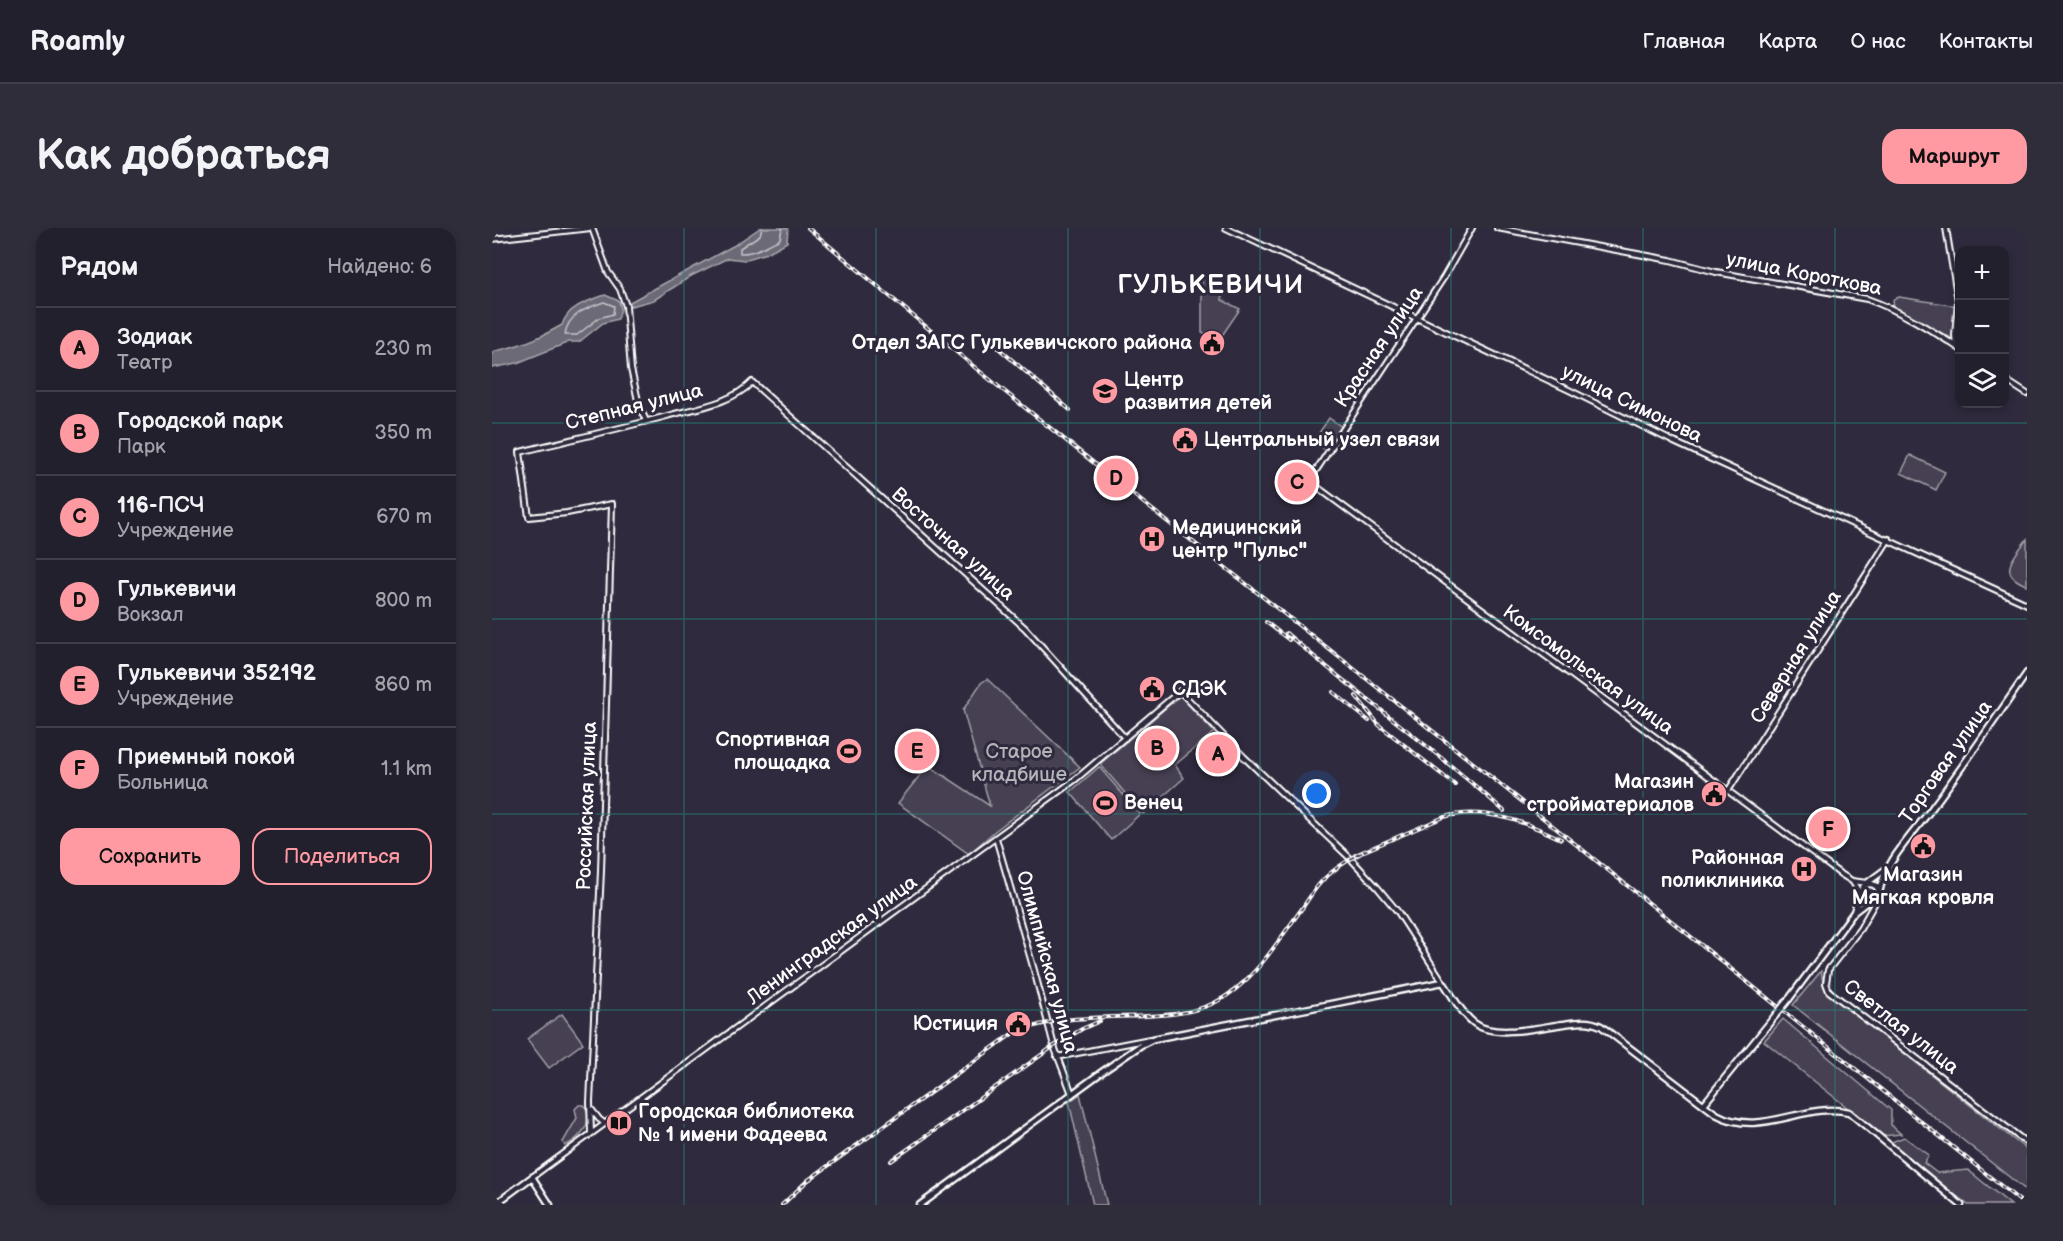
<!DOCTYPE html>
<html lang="ru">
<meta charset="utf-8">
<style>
body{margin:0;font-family:"Balsamiq Sans",sans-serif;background:#2f2d3a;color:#f1f3f6}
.controls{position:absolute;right:18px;top:18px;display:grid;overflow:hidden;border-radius:12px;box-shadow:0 3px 9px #0003}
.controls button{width:54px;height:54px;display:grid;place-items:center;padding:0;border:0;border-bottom:2px solid #403e4a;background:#23202e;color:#f1f3f6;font:30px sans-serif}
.you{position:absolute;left:825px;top:566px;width:21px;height:21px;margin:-15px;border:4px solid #fff;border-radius:50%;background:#1a73e8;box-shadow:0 0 0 9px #1a73e833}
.badge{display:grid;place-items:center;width:39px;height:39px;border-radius:50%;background:#ff9aa2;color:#111;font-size:20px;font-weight:700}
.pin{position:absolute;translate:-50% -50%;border:3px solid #fff;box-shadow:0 2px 6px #0006}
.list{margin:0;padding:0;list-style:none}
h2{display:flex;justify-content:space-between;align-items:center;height:78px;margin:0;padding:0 24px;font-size:26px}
h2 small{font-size:20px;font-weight:400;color:#a3a3aa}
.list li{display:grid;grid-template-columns:39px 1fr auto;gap:18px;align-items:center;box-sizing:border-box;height:84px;padding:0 24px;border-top:2px solid #403e4a}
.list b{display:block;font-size:22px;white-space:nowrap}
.list p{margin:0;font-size:20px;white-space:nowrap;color:#a3a3aa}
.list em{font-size:20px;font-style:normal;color:#a3a3aa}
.actions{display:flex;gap:12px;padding:18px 24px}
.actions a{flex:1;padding:14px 0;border:2px solid #ff9aa2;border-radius:18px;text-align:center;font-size:21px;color:#ff9aa2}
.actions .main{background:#ff9aa2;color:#111}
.icon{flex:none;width:33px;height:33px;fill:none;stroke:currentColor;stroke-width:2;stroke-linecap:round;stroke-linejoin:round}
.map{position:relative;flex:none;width:1535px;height:977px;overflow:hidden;border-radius:18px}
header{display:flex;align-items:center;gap:36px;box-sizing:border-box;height:84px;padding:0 30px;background:#23202e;border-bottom:2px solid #403e4a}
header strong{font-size:28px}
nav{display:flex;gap:33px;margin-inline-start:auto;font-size:21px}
.intro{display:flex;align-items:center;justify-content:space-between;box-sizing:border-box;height:144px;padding:0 36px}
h1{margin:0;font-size:42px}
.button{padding:15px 27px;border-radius:18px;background:#ff9aa2;color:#111;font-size:21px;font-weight:700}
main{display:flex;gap:36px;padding:0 36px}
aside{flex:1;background:#23202e;border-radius:18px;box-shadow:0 3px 9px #0003}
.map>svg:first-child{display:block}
</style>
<header>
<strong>Roamly</strong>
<nav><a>Главная</a><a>Карта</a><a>О нас</a><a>Контакты</a></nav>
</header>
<div class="intro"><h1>Как добраться</h1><a class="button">Маршрут</a></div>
<main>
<aside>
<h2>Рядом<small>Найдено: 6</small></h2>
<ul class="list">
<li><span class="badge">A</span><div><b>Зодиак</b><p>Театр</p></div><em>230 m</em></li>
<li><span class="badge">B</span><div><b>Городской парк</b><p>Парк</p></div><em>350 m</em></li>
<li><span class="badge">C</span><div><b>116-ПСЧ</b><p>Учреждение</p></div><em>670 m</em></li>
<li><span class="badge">D</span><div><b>Гулькевичи</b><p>Вокзал</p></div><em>800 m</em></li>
<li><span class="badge">E</span><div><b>Гулькевичи 352192</b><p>Учреждение</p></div><em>860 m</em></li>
<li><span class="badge">F</span><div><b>Приемный покой</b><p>Больница</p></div><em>1.1 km</em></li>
</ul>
<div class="actions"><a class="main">Сохранить</a><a>Поделиться</a></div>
</aside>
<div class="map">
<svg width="1535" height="977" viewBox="0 0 1535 977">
<rect width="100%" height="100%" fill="#2f2a3d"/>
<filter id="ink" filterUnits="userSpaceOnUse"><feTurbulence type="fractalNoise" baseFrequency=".0167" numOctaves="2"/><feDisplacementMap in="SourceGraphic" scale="12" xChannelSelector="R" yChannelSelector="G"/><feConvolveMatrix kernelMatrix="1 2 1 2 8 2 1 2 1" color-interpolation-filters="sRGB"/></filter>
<g filter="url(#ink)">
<path fill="#464152" stroke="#a2a0a8" stroke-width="1.5" d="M710 46 731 55 730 72 748 81 729 109 710 105Z
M1407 69 1464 78 1463 112 1402 80 1401 72Z
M837 190 850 199 834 222 821 214Z
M1418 227 1453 244 1444 262 1409 245Z
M1535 311V357H1534C1504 345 1522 329 1535 311Z
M495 451 588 539 504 602 477 626 406 575 436 537 498 578 471 482 489 455Z
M688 468 722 504 683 537 692 550 651 586 608 536Z
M607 539 648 586 619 612 578 564Z
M1329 743 1332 759 1337 766 1535 922V963L1301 777Z
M70 786 91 815 57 840 35 811Z
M1291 791 1399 882V897L1409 906 1391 908 1272 813Z
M588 866 615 977H601L577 874Z
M87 877H92C104 894 87 911 73 918L71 914 85 890 83 881Z
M1412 909 1437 927 1432 935 1445 945 1476 942 1519 977H1476L1397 915Z"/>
<path fill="#6d6a77" stroke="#a7a6ad" stroke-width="1.5" d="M268 0H296L295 14 275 25 252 32 236 30 199 48 162 72 139 78 138 74 241 18Z
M113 67 127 73 129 81 126 91 111 95 87 114H77L25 135 0 140V124C29 117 44 112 70 97 76 78 96 73 113 67Z"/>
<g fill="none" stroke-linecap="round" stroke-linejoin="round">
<path stroke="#c5c3c9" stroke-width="1.5" d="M270 0 268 7 248 20V25C261 26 276 17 288 11L290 0
M112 74 122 78 121 86 107 90 85 107H73C75 87 94 80 112 74Z"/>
<defs>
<path id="tertiary" d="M100 0 116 44 128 61 134 78 139 141 147 177 154 193
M734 0 1077 162 1182 214 1535 376
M980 0 952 49 817 253 1347 645 1360 653 1375 655
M1005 0 1178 32 1224 44 1375 71C1409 83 1438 101 1468 121
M1454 0 1466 73 1463 107 1464 118
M0 11 99 0
M1512 151 1535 166
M1236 563 1397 311
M504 610 542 742 562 818 580 866
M1360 653 1368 665
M1386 669 1368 701 1336 742 1334 755 1337 763 1535 915
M565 829 658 811
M99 881 107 891 112 895
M99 905 98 874 109 643 120 276 75 285 37 289 28 224C77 212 126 201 175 188 203 180 239 176 260 154L533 400 633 510
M40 949 584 551 688 463 752 529 859 631 886 660 906 684 951 754"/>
<path id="secondary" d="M1375 655 1394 641
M1369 665a9 9 0 1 1 18 0a9 9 0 1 1-18 0Z
M1387 665C1392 634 1422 605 1440 580 1473 536 1504 490 1535 445
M1362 684 1375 674
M1297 771 1362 684 1368 665
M1212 876 1283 788
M2 977 40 949 58 977
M428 977 610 844 649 817 661 811 951 754C960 767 969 785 982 795 1002 811 1048 799 1072 796 1085 794 1097 792 1109 798L1224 886C1269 911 1313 873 1357 884L1469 977"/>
</defs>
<use href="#tertiary" stroke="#fff" stroke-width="8"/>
<use href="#secondary" stroke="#fff" stroke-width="9"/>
<use href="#tertiary" stroke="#2f2a3d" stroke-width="4"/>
<use href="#secondary" stroke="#2f2a3d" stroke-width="4.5"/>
<defs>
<path id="rail" d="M316 0 486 142 653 276 1056 594 1533 977
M504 118 578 182
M774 394 797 412
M794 405C865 466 942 520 1012 583
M841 464 877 493
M864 468 887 497 963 557
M863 627 952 589C991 578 1034 594 1069 611
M399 933 562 818 590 801 608 793
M290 977 315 953 520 806C563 787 609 790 655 788 677 787 701 785 722 775 761 756 786 713 811 679 818 669 824 658 833 650 844 639 858 631 871 624"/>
</defs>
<use href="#rail" stroke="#fff" stroke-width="4"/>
<use href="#rail" stroke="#2f2a3d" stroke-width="1.5" stroke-dasharray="4.5" stroke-linecap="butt"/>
<defs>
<path id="secondary-bridge" d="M1283 788 1297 771"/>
</defs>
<use href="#secondary-bridge" stroke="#fff" stroke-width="9" stroke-linecap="butt"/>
<use href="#secondary-bridge" stroke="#2f2a3d" stroke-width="4.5"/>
</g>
</g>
<path fill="none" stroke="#27847c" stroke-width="1.5" stroke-opacity="0.55" d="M192 0V977M384 0V977M576 0V977M768 0V977M959 0V977M1151 0V977M1343 0V977M0 195H1535M0 391H1535M0 586H1535M0 782H1535"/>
<defs>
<symbol id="civic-disc" viewBox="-11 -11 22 22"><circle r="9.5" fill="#ff9aa2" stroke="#2f2a3d"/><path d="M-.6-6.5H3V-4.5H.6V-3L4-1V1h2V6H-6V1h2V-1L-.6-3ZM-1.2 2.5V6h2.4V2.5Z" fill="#111"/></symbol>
<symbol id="university-disc" viewBox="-11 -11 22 22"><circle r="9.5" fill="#ff9aa2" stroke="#2f2a3d"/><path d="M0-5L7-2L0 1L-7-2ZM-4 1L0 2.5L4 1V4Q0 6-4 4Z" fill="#111"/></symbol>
<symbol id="hospital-disc" viewBox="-11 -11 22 22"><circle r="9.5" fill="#ff9aa2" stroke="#2f2a3d"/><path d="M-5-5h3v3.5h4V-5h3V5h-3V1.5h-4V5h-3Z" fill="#111"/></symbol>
<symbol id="stadium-disc" viewBox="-11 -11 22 22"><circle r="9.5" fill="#ff9aa2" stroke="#2f2a3d"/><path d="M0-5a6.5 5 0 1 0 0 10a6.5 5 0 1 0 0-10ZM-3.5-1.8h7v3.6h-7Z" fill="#111"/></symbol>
<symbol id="library-disc" viewBox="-11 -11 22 22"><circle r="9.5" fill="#ff9aa2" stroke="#2f2a3d"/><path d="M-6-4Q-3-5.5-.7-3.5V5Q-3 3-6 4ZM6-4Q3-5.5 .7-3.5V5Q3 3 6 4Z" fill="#111"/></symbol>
</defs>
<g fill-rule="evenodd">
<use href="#civic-disc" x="705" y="100" width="30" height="30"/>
<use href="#university-disc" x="598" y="148" width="30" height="30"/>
<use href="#civic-disc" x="678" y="197" width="30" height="30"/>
<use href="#hospital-disc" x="645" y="296" width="30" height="30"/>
<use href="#civic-disc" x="645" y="446" width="30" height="30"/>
<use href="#stadium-disc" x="342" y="508" width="30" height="30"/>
<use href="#civic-disc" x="1207" y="551" width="30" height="30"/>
<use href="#stadium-disc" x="598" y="560" width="30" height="30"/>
<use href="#civic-disc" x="1416" y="603" width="30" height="30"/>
<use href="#hospital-disc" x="1297" y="626" width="30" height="30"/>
<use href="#civic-disc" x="511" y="781" width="30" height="30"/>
<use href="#library-disc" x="112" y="880" width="30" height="30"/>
</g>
<g text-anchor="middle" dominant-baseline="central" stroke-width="6" stroke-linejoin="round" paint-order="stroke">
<g font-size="20" fill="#fff" stroke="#2f2a3d">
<text transform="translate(1312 46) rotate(11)">улица Короткова</text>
<text transform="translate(887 119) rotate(-56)">Красная улица</text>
<text transform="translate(1140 176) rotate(26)">улица Симонова</text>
<text transform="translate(142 179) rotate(-14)">Степная улица</text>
<text transform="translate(461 316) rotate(42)">Восточная улица</text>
<text transform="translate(1304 429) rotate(-58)">Северная улица</text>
<text transform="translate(1096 442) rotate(36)">Комсомольская улица</text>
<text transform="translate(1454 534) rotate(-55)">Торговая улица</text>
<text transform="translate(95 578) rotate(-88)">Российская улица</text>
<text transform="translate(340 712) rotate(-36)">Ленинградская улица</text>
<text transform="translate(555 734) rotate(75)">Олимпийская улица</text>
<text transform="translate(1409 799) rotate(38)">Светлая улица</text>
</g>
<g font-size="20" font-weight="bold" fill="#fff" stroke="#2f2a3d" text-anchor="start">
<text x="700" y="115" text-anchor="end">Отдел ЗАГС Гулькевичского района</text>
<text x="632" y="152">Центр<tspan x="632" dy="23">развития детей</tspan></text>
<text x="712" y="212">Центральный узел связи</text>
<text x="680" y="300">Медицинский<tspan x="680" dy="23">центр "Пульс"</tspan></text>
<text x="680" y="461">СДЭК</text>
<text x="338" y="512" text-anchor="end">Спортивная<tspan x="338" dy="23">площадка</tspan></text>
<text x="1202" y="554" text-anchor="end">Магазин<tspan x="1202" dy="23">стройматериалов</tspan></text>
<text x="632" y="575">Венец</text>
<text x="1292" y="630" text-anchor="end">Районная<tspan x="1292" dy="23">поликлиника</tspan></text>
<text x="1431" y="647" text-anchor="middle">Магазин<tspan x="1431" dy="23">Мягкая кровля</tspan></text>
<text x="506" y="796" text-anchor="end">Юстиция</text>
<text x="146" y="884">Городская библиотека<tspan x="146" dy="23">№ 1 имени Фадеева</tspan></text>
</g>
<g font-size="20" fill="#b5b3ba" stroke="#2f2a3d">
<text x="527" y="524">Старое<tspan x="527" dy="23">кладбище</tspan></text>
</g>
<g font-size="26" font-weight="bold" letter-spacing="1.5" fill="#fff" stroke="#2f2a3d">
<text x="719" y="57">ГУЛЬКЕВИЧИ</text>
</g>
</g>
</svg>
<div class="controls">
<button>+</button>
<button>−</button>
<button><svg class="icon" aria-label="layers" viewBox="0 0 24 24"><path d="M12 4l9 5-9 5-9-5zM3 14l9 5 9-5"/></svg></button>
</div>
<div class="you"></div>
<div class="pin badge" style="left:726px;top:526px">A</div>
<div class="pin badge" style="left:665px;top:520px">B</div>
<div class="pin badge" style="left:805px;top:254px">C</div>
<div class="pin badge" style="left:624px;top:250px">D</div>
<div class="pin badge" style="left:425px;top:523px">E</div>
<div class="pin badge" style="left:1336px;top:601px">F</div>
</div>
</main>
